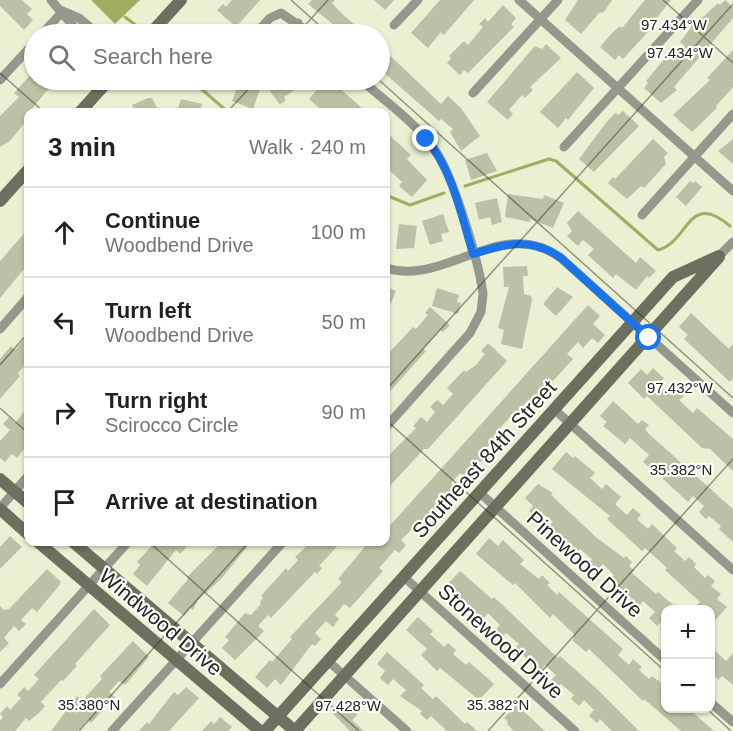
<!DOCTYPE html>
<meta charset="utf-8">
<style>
body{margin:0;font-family:Helvetica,sans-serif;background:#f6f6f6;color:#202124}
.controls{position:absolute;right:18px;bottom:18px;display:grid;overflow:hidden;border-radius:12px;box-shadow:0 2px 4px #0004}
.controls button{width:54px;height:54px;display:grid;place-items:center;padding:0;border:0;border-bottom:2px solid #e0e0e0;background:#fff;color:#202124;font:30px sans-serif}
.stop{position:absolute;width:18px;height:18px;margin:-14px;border:4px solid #1a73e8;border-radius:50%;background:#fff}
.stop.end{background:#1a73e8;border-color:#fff;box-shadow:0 2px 6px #0008}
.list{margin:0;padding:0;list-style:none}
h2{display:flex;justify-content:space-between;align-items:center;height:78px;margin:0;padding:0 24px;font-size:26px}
h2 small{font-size:20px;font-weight:400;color:#757577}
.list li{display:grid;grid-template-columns:39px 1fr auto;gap:18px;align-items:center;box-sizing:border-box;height:90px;padding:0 24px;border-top:2px solid #e0e0e0}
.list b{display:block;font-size:22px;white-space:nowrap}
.list p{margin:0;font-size:20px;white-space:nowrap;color:#757577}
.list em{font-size:20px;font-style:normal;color:#757577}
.icon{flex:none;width:33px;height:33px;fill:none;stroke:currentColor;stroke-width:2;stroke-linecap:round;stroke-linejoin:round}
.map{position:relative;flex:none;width:733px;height:731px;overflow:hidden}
.search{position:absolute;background:#fff;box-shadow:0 2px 4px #0004;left:24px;top:24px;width:366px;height:66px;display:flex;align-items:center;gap:15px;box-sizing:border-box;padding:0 21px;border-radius:33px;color:#757577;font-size:22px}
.panel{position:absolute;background:#fff;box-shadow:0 2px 4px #0004;left:24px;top:108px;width:366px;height:438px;border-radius:12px}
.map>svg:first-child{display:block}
</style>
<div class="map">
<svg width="733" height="731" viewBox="0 0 733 731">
<rect width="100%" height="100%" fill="#eaf0d1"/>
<path fill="#a1ad63" d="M91 0H140L115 24Z"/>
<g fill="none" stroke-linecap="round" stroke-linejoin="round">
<path stroke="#a1ad63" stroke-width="3" d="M125 17 137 26
M191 80 228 112
M465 186 549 159 556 161 658 250C689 242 688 190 730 226
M386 195 410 205 444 193"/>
</g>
<path fill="#bbc1a4" d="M0 0H22L32 9 27 14 33 20 24 30 0 6Z
M232 0H260L236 27 217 10 223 4 226 7Z
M312 0H335L332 3 340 12 365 34H345L308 4Z
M374 0H394L385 10Z
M440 0H474L444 35 441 32 428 48 411 33Z
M578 0H612L604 12 599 13 581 34 565 20Z
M645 0H671L656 19 658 21 623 59 619 55 615 60 600 47 612 33 620 26 622 28Z
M725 0 733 7V18L674 87 677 90 661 103 644 88 648 83 646 81 666 57 669 60 674 55 676 57 685 46 680 42 689 30 718 3 720 5Z
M503 5 516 18 511 24 514 27 468 73 464 70 460 75 447 63 451 58 449 56 464 41 468 45 483 27 479 24 485 18 488 22Z
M205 25 225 27 224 34H203Z
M546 44 561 58 530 87 533 90 525 98 522 95 509 110 513 114 508 120 487 102 535 46 542 49Z
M380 46 441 104 448 96 461 108 480 136 461 151 450 132 453 129 441 119 439 121 382 71 384 69 380 65Z
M733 50V87L716 106 717 108 692 132 673 115 710 80 707 78Z
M34 71V80H56L25 117 27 120 10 141 0 147V116L19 97 14 93Z
M577 72 594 88 568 120 566 118 558 128 540 112Z
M208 80H231L213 88Z
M240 80 262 84 253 109 232 101Z
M269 80H285L293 91 284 97 286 100 280 105 264 83Z
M323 83 329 88 333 84 337 86 362 108 358 112H324L309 99Z
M148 98H152L159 112H136L132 105Z
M181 99 202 104 200 112H177Z
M623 111 639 126 594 172 579 159 605 124 615 113 618 115Z
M386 132 411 155 407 159 427 180 412 197 399 186 402 182 386 167Z
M653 139 668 153 664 157 666 164 644 188 641 186 627 199 608 183 613 177 615 179Z
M733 139V164L718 151Z
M487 153 497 171 471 180 465 160Z
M690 181 693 183 695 181 702 187 686 206 676 197Z
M508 194 543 199 544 195 564 203 553 228 530 219V222L505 217Z
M497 198 502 222 492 225 490 217 479 220 475 203Z
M578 211 636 263 640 257 656 271 649 278 647 276 636 290 616 274 613 278 588 255 594 249 583 240 578 246 567 236 572 231 567 223Z
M443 214 449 232 441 234 443 241 430 245 422 221Z
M399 224 417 226 414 248 396 249Z
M28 229V273L24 269 0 298V261Z
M527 266 528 276H523L524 294 531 296 532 300 522 349 501 344 504 330 498 328 509 287H504L503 267Z
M386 287 396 291 386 315Z
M557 287 573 297 556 316 543 304Z
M437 288 459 295 457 302 461 303 458 314 432 306Z
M588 305 600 316 593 324 605 335 598 343 592 338 583 348 578 342 567 354 573 359 533 403 529 399 519 410 524 414 517 422 511 416 499 429 505 434 499 441 495 438 485 449 489 453 466 478 460 473 451 483 457 489 449 497 443 492 434 502 440 507 432 515 430 513 415 534 411 530 401 540 406 545 399 553 395 550 379 568 383 571 350 608 344 604 335 615 339 619 333 627 326 621 315 633 321 639 315 646 312 644 281 685 275 679 267 688 255 677 270 660 272 662 292 639 290 637 342 582 338 579 353 561 367 544 370 546 374 542H386V530Z
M430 307 450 325 443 332 440 330 423 349 426 351 386 396V356L413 327 416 329 428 315 425 313Z
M691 313 729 349 733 344V378L730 382 684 339 688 335 679 327Z
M28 335V362L18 373 20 376 0 399V359L11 346 15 350Z
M488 343 507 361 428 449H424L386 490V458L416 428 413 426 421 417 427 422 435 412 430 407 437 400 443 405 453 394 447 388 464 370 466 372 476 365 485 354 481 351Z
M653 368 664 378 658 384 670 395 676 388 684 396 679 400 693 413 697 408 733 439V471L710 449 702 448 647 396 644 399 628 383 641 369 647 375Z
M613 401 638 424 642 420 649 425 645 429 649 434 733 509V542L719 529 721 526 709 516 706 519 699 512 704 506 693 496 688 502 662 478 665 475 654 466 651 469 643 462 649 455 641 448 630 438 625 444 603 426 607 422 600 416Z
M24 412 28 417V444L17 458 12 454 5 462 0 458V441L10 430 3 424 9 417 15 423Z
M566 452 573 458 575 456 595 473 590 478 602 489 606 484 621 497 615 504 627 515 633 508 641 515 637 519 648 529 652 524 677 548 674 551 685 561 689 557 696 564 694 567 705 578 708 575 715 581 711 586 721 594 717 599 727 607 711 625V609H694L700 602 665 570 667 568 645 548 642 551 607 519 610 516 552 469Z
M538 484 553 493 551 495 597 538 624 558 626 556 632 562 629 566 634 570 632 573 656 594 658 592 678 609H666V617L657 626 649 618 655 612 643 601 637 609 629 601 632 598 609 582 614 575 603 564 597 571 588 563 592 559 580 549 576 553 558 534 548 528 553 522 542 513 537 518 529 511 533 506 525 498Z
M10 536 22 547 0 569V547Z
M489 538 498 546 503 540 524 560 520 564 539 579 542 575 550 583 547 585 557 595 559 592 623 649 618 655 629 665 633 659 642 667 639 670 649 679 652 676 660 682 666 689V708H684L688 712 690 710 714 731H681L644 699 643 701 589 649 586 652 573 641 574 634 553 614 550 618 515 583 513 585 476 554Z
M155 542H191L180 554 176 550 147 586 133 574 140 565 137 562Z
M222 542H251L221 579 198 600 193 610 190 608 184 616 168 603 188 579 187 577Z
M311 542H341L319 566 322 568 317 574 315 572 271 618 268 615 258 626 264 631 235 660 222 648 229 640 225 637 245 613 251 615 261 604 260 602 263 598 261 596 286 568 288 571 298 560 295 557Z
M47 569 61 582 58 587 37 612 32 608 21 620 26 624 19 631 14 626 4 638 9 643 0 652V606L4 610 9 609Z
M460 571 492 599 494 597 558 658 560 656 597 689 639 731H612L600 719 597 723 589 716 594 710 584 700 579 706 571 699 574 695 561 684 558 688 551 680 556 675 545 665 540 671 515 648 519 644 506 633 502 637 495 630 500 625 488 613 482 620 446 586Z
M94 609 110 625 75 664 77 666 63 681 61 680 41 702 45 706 39 713 29 721 26 718 15 731H0V721L3 717 0 714 7 706 10 710 21 698 17 695 24 687 28 691 39 679 34 675Z
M418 617 433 631 430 634 444 647 448 643 456 650 453 654 466 665 469 662 494 684 479 700 440 668 437 671 421 655 427 649 406 630Z
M133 641 149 657 125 685 119 681 109 692 115 697 91 723 88 720 78 731H51L77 696 82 701 102 679 100 676Z
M711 647 726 661 733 653V685L722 676 719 680 711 672Z
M387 652 424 685 421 688 433 699 436 696 465 724 467 722 477 731H447L431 716 427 720 420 714 422 711 400 696 406 690 393 679 388 685 380 678 385 671 377 664Z
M186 687 199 698 169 731H139L147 722 149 724 174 692 178 695Z
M343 701 358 714 352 720 364 731H350L332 713Z
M516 705 531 718 545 731H514L507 724 508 722 504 718Z
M220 717 232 727 228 731H202L211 721 214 724Z"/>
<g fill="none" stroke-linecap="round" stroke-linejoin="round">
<path stroke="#95988c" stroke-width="9" d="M51 0 80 34
M519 0 733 191
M63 11 79 18 98 34
M394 25 418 0
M42 34 63 11
M255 34 270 18 281 13 311 34
M287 34 298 23
M0 80 34 43
M361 80C385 101 416 123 435 150 453 175 479 262 483 294L481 312 470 333 386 427
M473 93 558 0
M564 147 698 0
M642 215 733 114
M719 256 733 242
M386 268C446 287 501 214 561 258L733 413
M0 329 28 297
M555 410 733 570
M480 493 666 661
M0 508 28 476
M404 577 575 731
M328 661 407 731
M0 684 128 542
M710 702 733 722
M112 731 283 542"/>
<path stroke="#6d705e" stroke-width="12" d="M150 34 181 0
M80 112 109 80
M0 201 28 170
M0 479 28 503
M0 509 28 534
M38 542 260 731
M73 542 295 731
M265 731 673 277 719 256
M295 731 719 257"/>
</g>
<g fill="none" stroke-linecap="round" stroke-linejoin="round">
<path stroke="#1a73e8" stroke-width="8" d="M426 139C453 171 461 215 473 254 506 244 530 236 561 258L649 338"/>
</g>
<path fill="none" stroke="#24261b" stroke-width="1.5" stroke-opacity="0.45" d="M291 0 329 34M663 0 733 63M297 34 328 0M0 73 44 112M379 80 733 398M227 112 257 80M0 365 28 333M386 390 733 4M0 408 28 433M386 420 666 672M149 542 359 731M706 708 731 731M79 731 249 542M488 731 733 459"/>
<g text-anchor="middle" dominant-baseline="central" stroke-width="4.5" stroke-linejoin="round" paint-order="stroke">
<g font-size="21" fill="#24261b" stroke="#fff">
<text transform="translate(484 459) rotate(-48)">Southeast 84th Street</text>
<text transform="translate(585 564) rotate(42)">Pinewood Drive</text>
<text transform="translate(161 622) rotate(40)">Windwood Drive</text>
<text transform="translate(501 641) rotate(42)">Stonewood Drive</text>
</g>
</g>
<g font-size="15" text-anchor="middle" fill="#24261b" stroke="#fff" stroke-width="4.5" stroke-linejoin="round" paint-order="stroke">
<text x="674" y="30">97.434°W</text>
<text x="680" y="58">97.434°W</text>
<text x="680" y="393">97.432°W</text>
<text x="681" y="475">35.382°N</text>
<text x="89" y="710">35.380°N</text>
<text x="498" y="710">35.382°N</text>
<text x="348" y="711">97.428°W</text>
</g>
</svg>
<div class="controls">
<button>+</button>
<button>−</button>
</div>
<div class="stop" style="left:649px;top:338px"></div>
<div class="stop end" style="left:426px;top:139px"></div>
<div class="search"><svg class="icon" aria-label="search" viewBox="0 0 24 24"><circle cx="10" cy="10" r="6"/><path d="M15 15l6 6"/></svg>Search here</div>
<section class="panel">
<h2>3 min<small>Walk · 240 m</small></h2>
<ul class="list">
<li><svg class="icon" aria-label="ahead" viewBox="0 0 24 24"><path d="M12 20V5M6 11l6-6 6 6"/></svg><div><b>Continue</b><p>Woodbend Drive</p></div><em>100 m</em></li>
<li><svg class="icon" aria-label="left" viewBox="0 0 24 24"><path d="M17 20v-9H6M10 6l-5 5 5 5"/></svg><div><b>Turn left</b><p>Woodbend Drive</p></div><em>50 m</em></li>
<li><svg class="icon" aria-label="right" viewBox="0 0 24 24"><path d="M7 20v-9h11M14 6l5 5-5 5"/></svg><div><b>Turn right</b><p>Scirocco Circle</p></div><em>90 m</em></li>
<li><svg class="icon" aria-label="arrive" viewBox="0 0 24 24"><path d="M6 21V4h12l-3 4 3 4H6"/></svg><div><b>Arrive at destination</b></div></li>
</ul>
</section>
</div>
